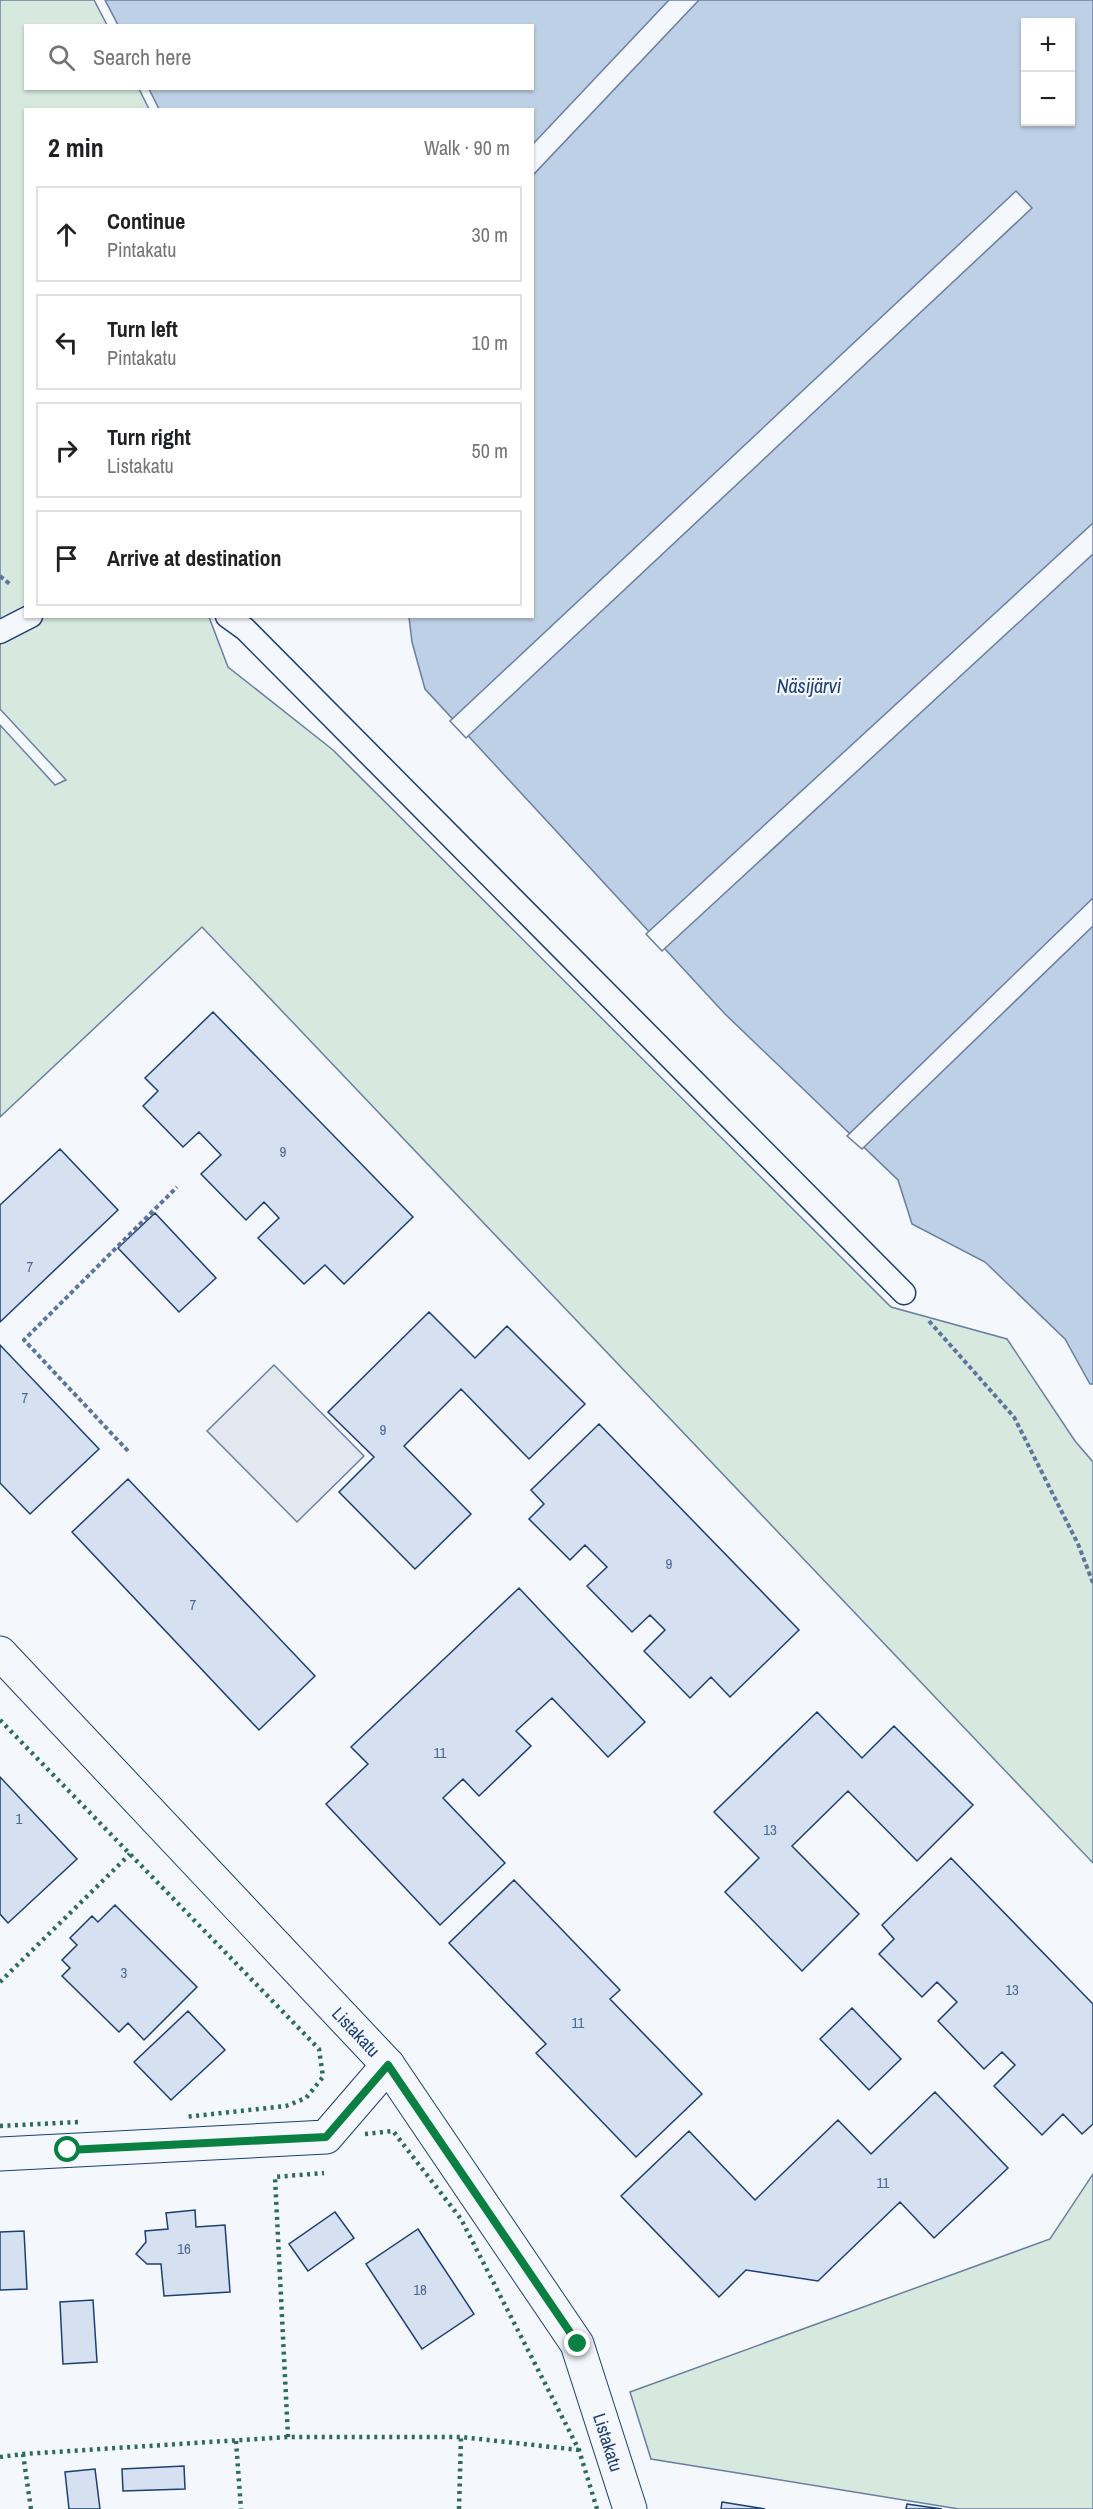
<!DOCTYPE html>
<meta charset="utf-8">
<style>
body{margin:0;font-family:"Archivo Narrow",sans-serif;background:#f6f6f6;color:#202124}
.controls{position:absolute;right:18px;top:18px;display:grid;overflow:hidden;border-radius:0px;box-shadow:0 2px 4px #0004}
.controls button{width:54px;height:54px;display:grid;place-items:center;padding:0;border:0;border-bottom:2px solid #e0e0e0;background:#fff;color:#202124;font:30px sans-serif}
.stop{position:absolute;width:18px;height:18px;margin:-14px;border:4px solid #0b8043;border-radius:50%;background:#fff}
.stop.end{background:#0b8043;border-color:#fff;box-shadow:0 2px 6px #0008}
.list{margin:0;padding:0;list-style:none}
h2{display:flex;justify-content:space-between;align-items:center;height:78px;margin:0;padding:0 24px;font-size:26px}
h2 small{font-size:20px;font-weight:400;color:#757577}
.list li{display:grid;grid-template-columns:39px 1fr auto;gap:18px;align-items:center;box-sizing:border-box;height:96px;margin:0 12px 12px;padding:0 12px;border:2px solid #e0e0e0;border-radius:0px}
.list b{display:block;font-size:22px;white-space:nowrap}
.list p{margin:0;font-size:20px;white-space:nowrap;color:#757577}
.list em{font-size:20px;font-style:normal;color:#757577}
.icon{flex:none;width:33px;height:33px;fill:none;stroke:currentColor;stroke-width:2;stroke-linecap:round;stroke-linejoin:round}
.map{position:relative;flex:none;width:1093px;height:2509px;overflow:hidden}
.search{position:absolute;background:#fff;box-shadow:0 2px 4px #0004;left:24px;top:24px;width:510px;height:66px;display:flex;align-items:center;gap:15px;box-sizing:border-box;padding:0 21px;border-radius:0px;color:#757577;font-size:22px}
.panel{position:absolute;background:#fff;box-shadow:0 2px 4px #0004;left:24px;top:108px;width:510px;height:510px;border-radius:0px}
.map>svg:first-child{display:block}
</style>
<div class="map">
<svg width="1093" height="2509" viewBox="0 0 1093 2509">
<rect width="100%" height="100%" fill="#f4f7fb"/>
<path fill="#d7e8df" stroke="#687fa3" stroke-width="1.5" d="M0 0H94L107 25 26 26V88L139 89 149 109 26 110V616L209 617 228 667 333 750 891 1307 1007 1339 1075 1441 1093 1462V1863L202 927 0 1117V725L55 785 66 780 0 709Z
M1093 2174V2509H959L651 2459 630 2392 1050 2239Z"/>
<path fill="#e3e8f0" stroke="#687fa3" stroke-width="1.5" d="M274 1365 364 1456 297 1522 207 1431Z"/>
<path fill="#bed0e5" stroke="#687fa3" stroke-width="1.5" fill-rule="evenodd" d="M105 0H1093V1384H1090L1065 1339 985 1262 912 1224 898 1180 725 1014 425 689 412 642 409 617 532 616V110L159 109 149 89 532 88V26L118 25ZM1026 22H1070V122H1026Z"/>
<path fill="#f4f7fb" stroke="#687fa3" stroke-width="1.5" d="M669 0H699L533 175V144Z
M1016 191 1032 208 466 738 450 721Z
M1093 523V554L662 951 646 934Z
M1093 898V926L862 1149 847 1136Z"/>
<path fill="#d5e0f0" stroke="#1d3f73" stroke-width="1.5" d="M213 1012 413 1217 344 1284 325 1265 304 1284 258 1238 279 1218 264 1202 246 1220 201 1174 221 1155 199 1132 183 1147 143 1106 158 1091 145 1078Z
M60 1149 118 1210 0 1322V1205Z
M155 1213 216 1278 179 1312 118 1248Z
M429 1312 475 1358 507 1326 585 1404 529 1459 461 1389 404 1446 471 1514 415 1569 339 1492 374 1457 328 1412Z
M0 1345 99 1449 30 1514 0 1483Z
M599 1424 799 1630 730 1697 711 1677 690 1698 644 1651 665 1630 650 1615 632 1632 587 1586 607 1567 585 1545 570 1560 529 1519 544 1504 531 1490Z
M128 1479 315 1676 259 1730 72 1532Z
M519 1588 645 1722 608 1757 552 1698 516 1731 531 1746 479 1796 463 1779 443 1798 505 1863 440 1925 326 1804 368 1764 351 1747Z
M817 1712 862 1758 894 1726 973 1805 917 1861 848 1791 792 1846 859 1914 802 1971 725 1892 759 1858 714 1812Z
M0 1777 77 1859 8 1923 0 1914Z
M951 1858 1093 2004V2124L1082 2134 1063 2114 1042 2135 994 2086 1015 2065 1002 2052 984 2069 938 2021 957 2002 937 1982 922 1997 879 1954 894 1939 882 1925Z
M514 1880 620 1990 610 1999 702 2094 636 2157 536 2053 546 2044 449 1943Z
M115 1905 197 1987 144 2040 128 2023 119 2032 62 1976 70 1968 62 1960 77 1945 70 1938 92 1916 98 1922Z
M852 2008 901 2059 869 2090 820 2039Z
M188 2011 225 2050 171 2100 134 2062Z
M935 2092 1008 2168 934 2238 900 2202 818 2281 746 2270 719 2297 621 2196 689 2131 755 2200 838 2120 871 2154Z
M195 2210 196 2227 225 2225 230 2292 164 2296 161 2264H147L136 2254 146 2242 145 2231 168 2229 166 2213Z
M335 2212 354 2238 308 2271 289 2244Z
M418 2229 474 2314 422 2349 366 2264Z
M24 2231 27 2289 0 2290V2232Z
M93 2300 97 2362 63 2364 60 2302Z
M184 2466 185 2489 123 2491 122 2469Z
M95 2469 100 2509H69L65 2472Z
M722 2502 765 2509H721Z
M907 2504 942 2509H906Z"/>
<g fill="none" stroke-linecap="round" stroke-linejoin="round">
<defs>
<path id="lane" d="M227 616 245 629 904 1293
M0 632 31 616"/>
<g id="street">
<path id="s1" d="M0 1653 388 2065 577 2344 630 2509"/>
<path d="M0 2154 326 2137 388 2065"/>
</g>
</defs>
<use href="#lane" stroke="#1d3f73" stroke-width="25"/>
<use href="#street" stroke="#1d3f73" stroke-width="35"/>
<path stroke="#5e769c" stroke-width="4" stroke-dasharray="4.5 3" stroke-linecap="butt" d="M0 576 11 585
M929 1321 1014 1417 1078 1544 1093 1583
M128 1451 24 1340 177 1187"/>
<use href="#lane" stroke="#f4f7fb" stroke-width="22"/>
<use href="#street" stroke="#f4f7fb" stroke-width="33"/>
<path stroke="#2c6c60" stroke-width="4.5" stroke-dasharray="3 4.5" stroke-linecap="butt" d="M0 1720 319 2049 323 2077 306 2098 286 2106 185 2117
M0 1982 130 1854
M0 2126 79 2122
M365 2134 393 2131 461 2219 579 2450 597 2509
M288 2437 275 2177 324 2173
M236 2441 241 2509
M23 2454 31 2509
M0 2457 23 2454 288 2437H461L579 2450
M459 2509 461 2437"/>
</g>
<g fill="none" stroke-linecap="round" stroke-linejoin="round">
<path stroke="#0b8043" stroke-width="8" d="M68 2150 326 2137 388 2065 578 2344"/>
</g>
<g text-anchor="middle" dominant-baseline="central" stroke-width="4.5" stroke-linejoin="round" paint-order="stroke">
<g font-size="15" fill="#4b6792">
<text x="283" y="1151">9</text>
<text x="30" y="1266">7</text>
<text x="25" y="1397">7</text>
<text x="383" y="1429">9</text>
<text x="669" y="1563">9</text>
<text x="193" y="1604">7</text>
<text x="440" y="1752">11</text>
<text x="19" y="1818">1</text>
<text x="770" y="1829">13</text>
<text x="124" y="1972">3</text>
<text x="1012" y="1989">13</text>
<text x="578" y="2022">11</text>
<text x="883" y="2182">11</text>
<text x="184" y="2248">16</text>
<text x="420" y="2289">18</text>
</g>
<g font-size="18" fill="#1d3f73" stroke="#f4f7fb">
<text stroke="none"><textPath href="#s1" startOffset="520">Listakatu</textPath></text>
<text stroke="none"><textPath href="#s1" startOffset="1006">Listakatu</textPath></text>
</g>
<g font-size="20" font-style="italic" fill="#1d3f73" stroke="#f4f7fb">
<text x="809" y="685">Näsijärvi</text>
</g>
</g>
</svg>
<div class="controls">
<button>+</button>
<button>−</button>
</div>
<div class="stop" style="left:68px;top:2150px"></div>
<div class="stop end" style="left:578px;top:2344px"></div>
<div class="search"><svg class="icon" aria-label="search" viewBox="0 0 24 24"><circle cx="10" cy="10" r="6"/><path d="M15 15l6 6"/></svg>Search here</div>
<section class="panel">
<h2>2 min<small>Walk · 90 m</small></h2>
<ul class="list">
<li><svg class="icon" aria-label="ahead" viewBox="0 0 24 24"><path d="M12 20V5M6 11l6-6 6 6"/></svg><div><b>Continue</b><p>Pintakatu</p></div><em>30 m</em></li>
<li><svg class="icon" aria-label="left" viewBox="0 0 24 24"><path d="M17 20v-9H6M10 6l-5 5 5 5"/></svg><div><b>Turn left</b><p>Pintakatu</p></div><em>10 m</em></li>
<li><svg class="icon" aria-label="right" viewBox="0 0 24 24"><path d="M7 20v-9h11M14 6l5 5-5 5"/></svg><div><b>Turn right</b><p>Listakatu</p></div><em>50 m</em></li>
<li><svg class="icon" aria-label="arrive" viewBox="0 0 24 24"><path d="M6 21V4h12l-3 4 3 4H6"/></svg><div><b>Arrive at destination</b></div></li>
</ul>
</section>
</div>
